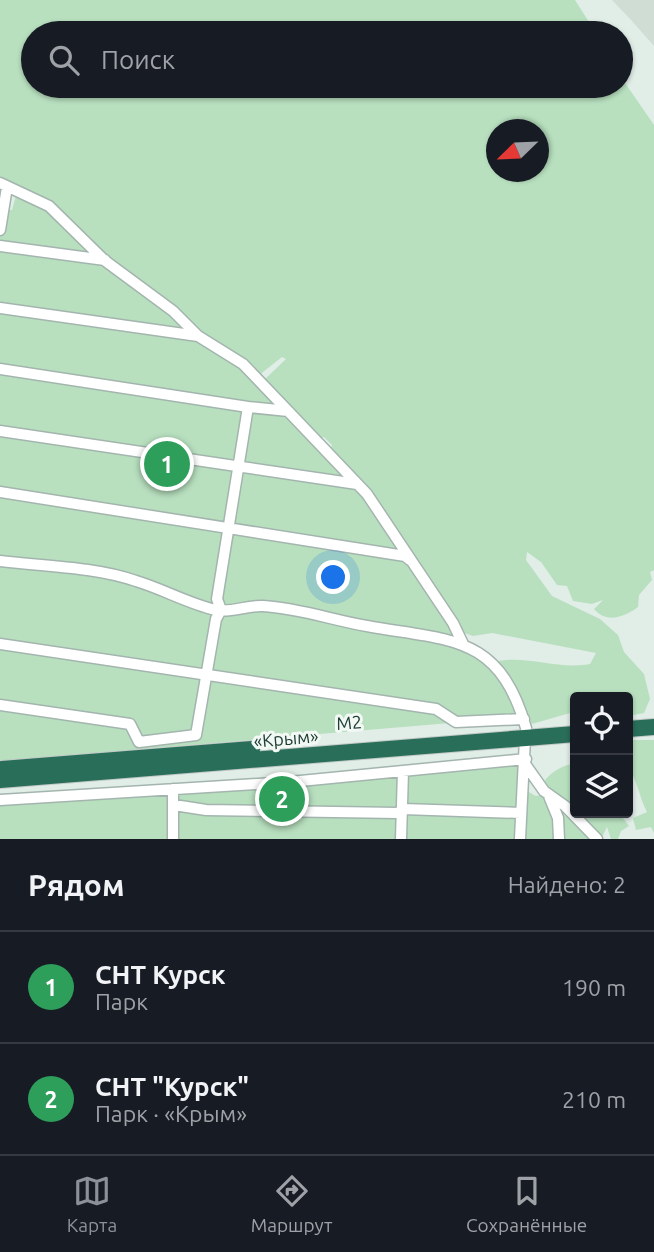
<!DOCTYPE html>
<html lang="ru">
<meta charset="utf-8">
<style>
body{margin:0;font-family:Ubuntu,sans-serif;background:#20242c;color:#f1f3f6}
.controls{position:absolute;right:21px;bottom:21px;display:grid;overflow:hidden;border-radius:7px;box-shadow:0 2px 5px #0004}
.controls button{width:63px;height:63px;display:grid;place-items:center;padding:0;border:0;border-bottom:2px solid #363941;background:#171b24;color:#f1f3f6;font:35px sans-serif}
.compass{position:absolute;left:486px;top:119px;width:63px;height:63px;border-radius:50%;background:#171b24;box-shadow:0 2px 5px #0004;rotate:247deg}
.you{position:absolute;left:334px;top:578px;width:24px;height:24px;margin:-18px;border:5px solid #fff;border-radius:50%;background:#1a73e8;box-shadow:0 0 0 10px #1a73e833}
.badge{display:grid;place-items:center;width:46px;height:46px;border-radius:50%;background:#8c9099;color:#fff;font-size:23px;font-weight:700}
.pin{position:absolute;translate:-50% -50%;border:4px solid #fff;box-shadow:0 2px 7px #0006}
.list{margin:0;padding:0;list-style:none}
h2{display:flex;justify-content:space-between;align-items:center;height:91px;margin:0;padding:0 28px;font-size:30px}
h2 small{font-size:23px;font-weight:400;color:#9ea1a6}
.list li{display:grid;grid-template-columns:46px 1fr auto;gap:21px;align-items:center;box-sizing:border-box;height:112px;padding:0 28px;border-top:2px solid #363941}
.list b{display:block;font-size:26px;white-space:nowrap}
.list p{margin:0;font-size:23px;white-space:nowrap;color:#9ea1a6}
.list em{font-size:23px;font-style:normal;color:#9ea1a6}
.icon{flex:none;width:38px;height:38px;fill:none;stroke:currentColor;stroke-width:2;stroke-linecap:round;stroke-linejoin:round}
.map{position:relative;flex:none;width:654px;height:839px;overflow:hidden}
.search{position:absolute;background:#171b24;box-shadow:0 2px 5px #0004;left:21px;right:21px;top:21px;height:77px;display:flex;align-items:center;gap:18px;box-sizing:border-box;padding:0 24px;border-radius:38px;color:#9ea1a6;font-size:26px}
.sheet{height:315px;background:#171b24}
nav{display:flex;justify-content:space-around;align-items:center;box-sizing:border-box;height:98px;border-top:2px solid #363941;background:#171b24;font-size:19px;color:#9ea1a6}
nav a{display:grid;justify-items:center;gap:4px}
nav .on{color:#8c9099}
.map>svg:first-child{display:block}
</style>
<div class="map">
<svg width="654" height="839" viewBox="0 0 654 839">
<rect width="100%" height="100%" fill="#e1ede7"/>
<path fill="#cfddd5" d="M612 0H654V46L632 21Z"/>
<path fill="#b8e0bf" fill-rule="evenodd" d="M0 0H575L596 33H33V86H621V77L654 125V570L650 572 652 580 639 595 638 607C624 617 607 624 594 609L603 600 592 604 573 601 567 586 557 585 541 562 527 552 526 560 552 596 600 619 618 635 624 652 644 674 650 699 644 713 628 716V697H575V720L570 713 532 724 515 686 494 662C526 654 556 670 590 664L596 653 492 633 473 636 462 632 330 451 332 445 324 437 317 440 263 381 286 359 282 357 258 376 112 263 49 205 0 181ZM496 130H538V172H496Z
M17 192 46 207 179 320 178 335 199 339 244 368 357 487 455 630 501 677 522 717 0 761V209L12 210Z
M628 740H654V833L651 827 636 830 633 818 647 812C639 797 637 778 628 768Z
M518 762 525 792C535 791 534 803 547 789L545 780C554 770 562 766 575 763V813H619L629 826 621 831 618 839H611L607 827 602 837 593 839H0V801Z"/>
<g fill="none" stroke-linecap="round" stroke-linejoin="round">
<defs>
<path id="minor" d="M0 183 49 206 104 260 173 311 198 336 243 364 288 411
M0 230 7 187
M0 246 105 260
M0 308 198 336
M0 369 248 407
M0 431 357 484
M0 492 405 556 410 560
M0 561C42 566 97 567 136 581 163 589 189 604 216 610 231 613 248 605 263 606 299 608 332 620 367 626 449 641 499 633 526 728
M0 644 436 709 456 722 524 719
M0 705 130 724 139 742 196 735 216 619 221 610 217 599 248 407 288 411 367 494 453 623 463 644
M525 764 544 791 565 806 597 839
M173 789V839
M549 796 558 818 559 839
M0 800 290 782 526 759
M174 805 206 810 398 813 403 809 521 813
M401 839 403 771
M520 839 525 738"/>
<path id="highway" d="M628 729 654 727
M2 769 252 749
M0 780 575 734"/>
</defs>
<use href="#minor" stroke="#a3b5ae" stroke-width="13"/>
<use href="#highway" stroke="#c1c9c6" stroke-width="18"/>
<use href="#minor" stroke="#fff" stroke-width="10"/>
<use href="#highway" stroke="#296e59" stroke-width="16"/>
</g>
<g text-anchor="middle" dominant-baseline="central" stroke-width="6" stroke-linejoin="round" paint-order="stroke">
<g font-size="18" fill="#203f34" stroke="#f2f9f5">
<text transform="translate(349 722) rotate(-4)">М2</text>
<text transform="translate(286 738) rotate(-5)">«Крым»</text>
</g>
</g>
</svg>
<div class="controls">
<button><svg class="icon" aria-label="locate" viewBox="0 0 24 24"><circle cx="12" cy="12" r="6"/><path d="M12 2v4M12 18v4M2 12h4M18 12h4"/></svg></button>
<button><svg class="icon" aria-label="layers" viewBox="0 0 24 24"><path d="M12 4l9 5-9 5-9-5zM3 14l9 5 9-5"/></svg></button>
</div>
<svg class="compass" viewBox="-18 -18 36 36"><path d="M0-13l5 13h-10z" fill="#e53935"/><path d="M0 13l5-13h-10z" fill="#9ea1a6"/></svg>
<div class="you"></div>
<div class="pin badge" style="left:167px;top:464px;background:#2e9e5b">1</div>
<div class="pin badge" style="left:282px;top:799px;background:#2e9e5b">2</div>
<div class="search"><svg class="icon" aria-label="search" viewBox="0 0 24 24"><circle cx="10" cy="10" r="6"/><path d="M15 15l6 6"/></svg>Поиск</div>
</div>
<section class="sheet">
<h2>Рядом<small>Найдено: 2</small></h2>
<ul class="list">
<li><span class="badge" style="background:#2e9e5b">1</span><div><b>СНТ Курск</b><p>Парк</p></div><em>190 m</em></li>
<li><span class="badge" style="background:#2e9e5b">2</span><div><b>СНТ &quot;Курск&quot;</b><p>Парк · «Крым»</p></div><em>210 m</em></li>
</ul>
</section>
<nav>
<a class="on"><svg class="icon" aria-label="map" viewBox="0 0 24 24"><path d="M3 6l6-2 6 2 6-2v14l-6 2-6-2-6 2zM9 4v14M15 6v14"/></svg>Карта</a>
<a><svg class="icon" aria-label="directions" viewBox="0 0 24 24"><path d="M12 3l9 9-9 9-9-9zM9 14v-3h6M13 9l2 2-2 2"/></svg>Маршрут</a>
<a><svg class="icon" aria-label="saved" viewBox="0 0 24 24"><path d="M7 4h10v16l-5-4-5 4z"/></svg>Сохранённые</a>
</nav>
